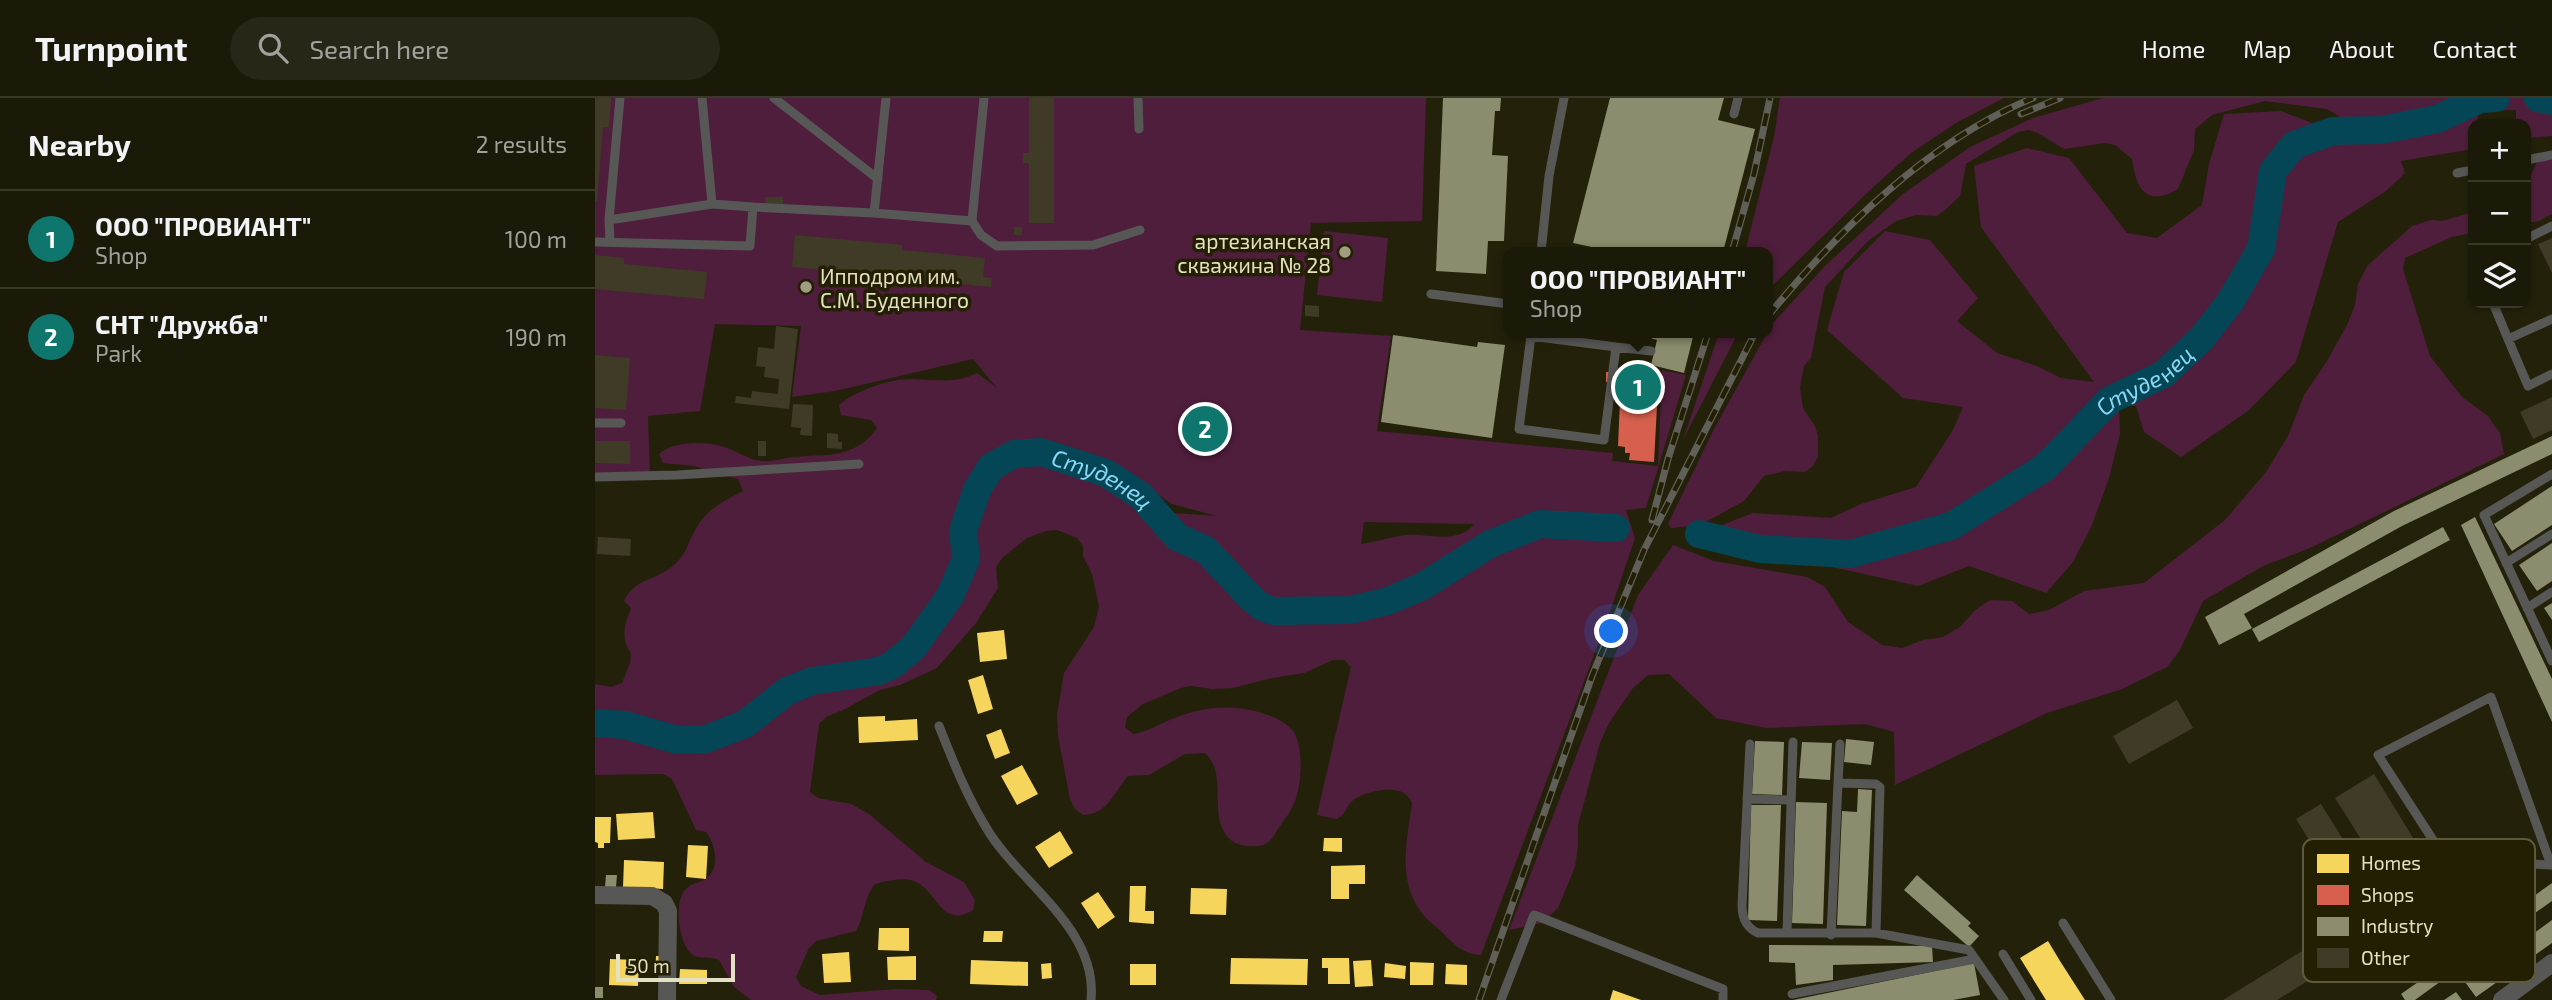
<!DOCTYPE html>
<meta charset="utf-8">
<style>
body{margin:0;font-family:"Exo 2",sans-serif;background:#282616;color:#f1f3f6}
.controls{position:absolute;right:21px;top:21px;display:grid;overflow:hidden;border-radius:14px;box-shadow:0 2px 5px #0004}
.controls button{width:63px;height:63px;display:grid;place-items:center;padding:0;border:0;border-bottom:2px solid #393829;background:#1b1908;color:#f1f3f6;font:35px sans-serif}
.scale{position:absolute;left:21px;bottom:18px;width:119px;box-sizing:border-box;padding-left:7px;border:4px solid #e3e0c3;border-top:0;font-size:19px;line-height:24px;white-space:nowrap;color:#e3e0c3;-webkit-text-stroke:5px #231f02;paint-order:stroke}
.you{position:absolute;left:1017px;top:534px;width:24px;height:24px;margin:-18px;border:5px solid #fff;border-radius:50%;background:#1a73e8;box-shadow:0 0 0 10px #1a73e833}
.badge{display:grid;place-items:center;width:46px;height:46px;border-radius:50%;background:#0f766e;color:#fff;font-size:23px;font-weight:700}
.pin{position:absolute;translate:-50% -50%;border:4px solid #fff;box-shadow:0 2px 7px #0006}
.popup{position:absolute;left:908px;top:149px;width:270px;height:91px;box-sizing:border-box;display:grid;place-content:center;border-radius:14px;background:#1b1908;filter:drop-shadow(0 2px 5px #0005);font-size:23px;white-space:nowrap;color:#a0a09c}
.popup b{font-size:26px;color:#f1f3f6}
.popup::after{content:'';position:absolute;left:50%;top:100%;margin-left:-14px;border:14px solid transparent;border-top-color:#1b1908}
.list{margin:0;padding:0;list-style:none}
h2{display:flex;justify-content:space-between;align-items:center;height:91px;margin:0;padding:0 28px;font-size:30px}
h2 small{font-size:23px;font-weight:400;color:#a0a09c}
.list li{display:grid;grid-template-columns:46px 1fr auto;gap:21px;align-items:center;box-sizing:border-box;height:98px;padding:0 28px;border-top:2px solid #393829}
.list b{display:block;font-size:26px;white-space:nowrap}
.list p{margin:0;font-size:23px;white-space:nowrap;color:#a0a09c}
.list em{font-size:23px;font-style:normal;color:#a0a09c}
.icon{flex:none;width:38px;height:38px;fill:none;stroke:currentColor;stroke-width:2;stroke-linecap:round;stroke-linejoin:round}
.map{position:relative;flex:none;width:1957px;height:902px;overflow:hidden}
header{display:flex;align-items:center;gap:42px;box-sizing:border-box;height:98px;padding:0 35px;background:#1b1908;border-bottom:2px solid #393829}
header strong{font-size:33px}
nav{display:flex;gap:38px;margin-inline-start:auto;font-size:24px}
.search{width:490px;height:63px;background:#282616;display:flex;align-items:center;gap:18px;box-sizing:border-box;padding:0 24px;border-radius:38px;color:#a0a09c;font-size:26px}
main{display:flex}
aside{flex:1;background:#1b1908}
.map>svg:first-child{display:block}
</style>
<header>
<strong>Turnpoint</strong>
<div class="search"><svg class="icon" aria-label="search" viewBox="0 0 24 24"><circle cx="10" cy="10" r="6"/><path d="M15 15l6 6"/></svg>Search here</div>
<nav><a>Home</a><a>Map</a><a>About</a><a>Contact</a></nav>
</header>
<main>
<aside>
<h2>Nearby<small>2 results</small></h2>
<ul class="list">
<li><span class="badge">1</span><div><b>ООО &quot;ПРОВИАНТ&quot;</b><p>Shop</p></div><em>100 m</em></li>
<li><span class="badge">2</span><div><b>СНТ &quot;Дружба&quot;</b><p>Park</p></div><em>190 m</em></li>
</ul>
</aside>
<div class="map">
<svg width="1957" height="902" viewBox="0 0 1957 902">
<rect width="100%" height="100%" fill="#24210a"/>
<path fill="#4f1e3c" fill-rule="evenodd" d="M0 0H831L827 123 716 125 705 232 796 238 782 333 1018 355 1017 363 1063 368 1067 272 1091 277 1051 410 1031 412 1040 440 1014 517 886 857C869 857 857 845 846 833 839 827 831 821 826 814 802 781 812 743 817 705 816 703 813 698 810 696 799 687 766 694 756 704 750 711 752 715 742 721L722 717 756 569 749 562H738L709 575 677 580 638 590 617 591 596 588 586 590 548 606 532 619 530 629 538 636C552 634 564 626 577 621 597 613 618 608 640 610 658 611 686 618 698 633 709 647 707 689 699 705 696 713 690 721 685 728 680 735 677 744 668 747 663 749 657 748 652 748 647 747 641 746 637 743 610 721 635 678 610 655L590 656 554 677 533 678C519 694 513 716 488 717L480 711 475 701 463 638 462 617 469 575 499 529 504 508 497 476 488 458V448L482 440 462 432 451 433 432 440 407 460 401 469 403 490 381 525 342 570 305 587 285 592 250 611 231 619 224 626 215 694 223 700 256 706 274 716 331 764 369 784 380 802 378 812C347 832 342 792 319 783 308 779 291 783 280 786 268 801 270 818 261 833L221 843 214 850 201 879 206 888 225 897 301 891 334 892 342 898 341 902H156L139 889 124 862C114 858 104 861 98 857 83 847 79 804 90 792 95 786 102 785 109 782 126 772 121 747 111 734L101 732 77 681 68 676 0 677V586L16 589 27 585 35 565 36 555C25 540 30 526 36 510L29 503C40 479 61 484 80 466 92 455 92 447 99 434 110 412 127 404 148 393L143 381 99 368 68 365 64 356C79 343 106 343 126 348 139 351 153 362 167 363 177 364 189 360 199 359 232 356 260 361 282 330L276 322 246 317 244 307C262 292 294 281 317 281 340 282 360 286 382 275L402 290 378 261 240 293 197 299 206 228 120 226 105 313 53 318 55 375 0 376ZM481 352 535 378 577 406 622 418 577 415 489 361ZM769 424 879 426C863 447 833 435 810 437 796 439 781 444 766 446Z
M1185 0H1409L1361 25 1316 55 1274 93 1173 192 1172 154H1150L1179 39Z
M1508 0H1957V38L1931 40V26H1921V12L1883 13 1882 26H1878V51L1806 63 1810 75 1791 93 1743 124 1701 264 1653 313 1586 359 1549 334 1541 308H1524L1525 336 1514 380 1497 427 1478 464 1451 495 1374 468 1323 488 1228 467 1149 461 1104 436 1158 415 1236 420 1266 406 1321 389 1358 332 1368 309 1308 300 1232 232 1249 174 1290 133 1335 142 1383 200 1362 223 1402 255 1442 268 1466 280 1499 284 1386 129 1379 68 1432 50 1474 60 1532 135 1562 140 1607 107 1614 66 1629 16 1686 13 1738 33 1757 32 1749 21 1732 11 1670 3 1617 17 1600 31 1599 52 1583 91C1551 110 1541 90 1537 61L1520 47 1510 45 1469 51 1443 35 1433 32 1423 34 1371 66 1365 98 1350 112 1342 118 1321 117 1301 123 1273 143 1230 189 1216 260 1209 268 1205 289 1208 310 1220 328 1223 338V359L1218 368 1210 374 1190 373 1169 378 1149 403 1105 427 1076 430 1073 426 1119 331 1177 226 1230 168 1308 96 1375 49 1438 20Z
M1957 61V116L1944 123 1931 125V88L1942 64Z
M1878 114V135L1857 139 1810 160 1808 171 1835 258 1867 299 1893 318 1899 327 1905 335 1909 356 1715 450 1668 468 1608 503 1585 552 1572 569 1527 591 1452 615 1300 687 1299 634 1270 626 1171 630 1121 620 1074 576 1053 577 1038 590 1014 625 1005 645 983 727V748L980 769 963 810 947 825 914 832 1043 497 1078 447 1119 463 1212 479 1230 489 1253 524 1287 547 1307 550 1328 542 1348 539 1365 529 1379 513 1395 502 1417 503 1434 516 1454 512 1489 493 1549 485 1630 422 1671 374 1693 338 1709 297 1732 263 1752 227 1760 207 1763 186 1773 167 1817 128 1836 122 1847 123Z
M729 133 793 140 787 204 722 197Z
M1124 235H1143L1088 342Z"/>
<path fill="#f6d55c" d="M409 532 412 561 385 564 382 535Z
M388 577 398 611 383 616 373 582Z
M290 618V623L322 621 323 642 264 645 263 619Z
M406 631 415 655 400 661 391 637Z
M427 667 443 696 422 707 406 678Z
M58 714 60 740 23 742 21 716Z
M0 719H16L15 745H9V750H3V745L0 744Z
M465 733 478 755 454 770 440 749Z
M729 740H747V754L728 753Z
M93 747 113 748 111 781 91 779Z
M29 762 69 764 68 791 28 789Z
M770 767V786H754V801H736V768Z
M535 788H551L550 813H559V826L534 824Z
M596 790 632 791 631 817 595 816Z
M503 794 520 819 503 831 486 805Z
M284 830H314V853L283 852Z
M389 833H408L407 844H388Z
M1453 843 1465 863 1490 902H1451L1425 860Z
M254 854 256 884 229 885 227 856Z
M61 858H67V875H60Z
M321 858V882H293L292 859Z
M636 860 713 861 712 887 635 886Z
M727 860H754L755 886H733V870H727Z
M15 861 44 862 43 888 14 887Z
M376 862 433 864V888L375 886Z
M776 862 778 888 760 889 758 863Z
M815 864 839 865 838 887H815Z
M456 865 457 880 447 881 446 866Z
M790 865 811 868 810 881 789 879Z
M535 866H561V887H535Z
M851 866 872 867V887L850 886Z
M85 871 112 872V886H84Z
M1018 892 1046 902H1015Z"/>
<path fill="#d6604d" d="M1037 266H1047V270L1064 271 1059 364 1034 362 1035 355H1030V349L1023 348 1025 302 1016 301 1017 285 1011 284V274L1027 275V269L1037 270Z"/>
<path fill="#8c8c6e" d="M848 0H906L905 13H900L897 57 913 58 909 143H893L891 176 841 173Z
M1015 0H1129L1123 22 1160 31 1128 154H1000L1001 150 978 145Z
M1035 235H1099L1089 275 1056 267 1062 242Z
M798 237 882 249 883 244 910 247 897 340 786 324Z
M1957 338V356L1807 428 1649 516 1657 530 1624 547 1610 519 1799 413Z
M1957 388V427L1917 453 1899 426Z
M1880 419 1957 581V624L1866 427Z
M1848 429 1855 442 1664 544 1657 531Z
M1957 445V483L1942 493 1924 467Z
M1957 505V522L1949 510Z
M1251 641 1279 644 1276 667 1249 664Z
M1160 643 1189 644 1187 697 1157 696Z
M1207 644 1237 645 1235 682 1204 680Z
M1263 691 1277 692 1271 828 1242 827 1247 713 1262 714Z
M1201 704 1232 705 1228 826 1197 825Z
M1156 707H1186L1182 823 1153 822Z
M11 777H22L21 789H10Z
M1322 777 1376 825 1373 828 1384 838 1374 849 1309 792Z
M1957 785V803L1902 842 1894 830Z
M1957 822V845L1881 899 1870 884 1873 882 1870 877 1877 871 1875 869 1904 848 1905 850 1914 844 1919 850Z
M1174 847 1337 848 1338 864 1238 867V882L1201 887 1200 865 1174 864Z
M1379 865 1385 897 1358 902H1198Z
M1846 868 1853 878 1820 902H1810L1806 896Z
M0 889H8V900H0Z
M1861 894 1867 902H1849Z"/>
<g fill="none" stroke-linecap="round" stroke-linejoin="round">
<g stroke="#054656" stroke-width="28">
<path d="M1943 0 1957 3"/>
<path id="s1" d="M1104 436 1165 451 1255 456 1356 428 1449 370 1515 302 1569 276 1607 240 1635 204 1666 151 1678 73 1699 47 1738 33 1786 32 1842 21 1885 1 1901 0"/>
<path id="s2" d="M0 625 30 627 82 642 111 641 150 626 192 593 217 583 284 573 297 567 318 550 355 498 371 461 368 433 382 392 396 369 419 356 446 354 511 375 546 398 582 439 611 452 656 500 667 509 679 513 755 512 793 503 828 488 895 446 945 426 1021 430"/>
</g>
</g>
<path fill="#3f3b27" d="M0 0H16L14 29H8L2 103H0Z
M434 0H459V125H434V65H428V55H434Z
M170 99H188V106H170Z
M419 129H427V137H419Z
M200 137 307 147V152L390 160 388 179 397 180 396 189 197 169Z
M1957 140V175L1943 146Z
M745 148 758 150 756 159 743 157Z
M0 157 29 160V166L112 174 109 201 0 191Z
M710 207 724 208V219L710 218Z
M181 228 203 231 194 311 140 305 141 298 156 300 157 293 183 296 184 281 169 279 170 269 161 268 163 249 179 251Z
M0 257 35 260 31 312 0 310Z
M1957 299V332L1938 341 1925 314Z
M198 306 218 307 217 338 205 337 206 330 196 329Z
M232 335 243 336V344H247V351L232 350Z
M0 343H35V366L0 365Z
M163 343H171V358H163Z
M3 439 36 441 35 458 2 456Z
M1582 602 1598 630 1534 666 1518 638Z
M1779 676 1873 830 1836 852 1740 700Z
M1726 706 1779 791 1777 799 1781 800 1770 850 1767 849 1682 902H1628L1751 826 1755 808 1701 721Z
M1865 857 1874 870 1859 881 1850 868Z"/>
<g fill="none" stroke-linecap="round" stroke-linejoin="round">
<path stroke="#575756" stroke-width="9" d="M179 0 283 81
M543 0 544 31
M1139 16 1143 0
M1931 62 1957 57
M1862 75 1878 72
M158 109 279 115 377 123 389 0
M279 115 291 0
M14 122 117 106
M377 123 386 137 402 148 498 147 545 132
M1931 141 1957 128
M15 143 14 122 25 0
M0 144 155 148 158 109 117 106 107 0
M946 154 954 78 969 0
M836 196 914 206
M1898 205 1913 241
M1957 221 1913 241 1933 288 1957 276
M936 238 1021 249 1009 342 924 331 936 238 937 235
M1021 249 1056 253
M0 325H26
M1957 376 1889 417 1957 563
M0 379 82 377 264 366
M1911 465 1957 436
M1932 510 1957 494
M344 628C358 663 372 699 392 731 425 786 503 830 496 902
M1155 646 1147 807C1147 819 1150 829 1163 835H1281L1374 852 1409 902
M1243 685 1245 646
M1152 701 1196 702
M1956 767 1896 599 1783 657 1871 793 1916 765 1956 767H1957
M1468 825 1516 902
M1192 834 1198 644
M1236 837 1243 685 1281 686 1285 689 1281 835
M1408 856 1436 902
M1197 896 1380 861
M906 902 939 817 1128 891V902"/>
<path stroke="#575756" stroke-width="18" d="M0 797 57 798 69 805 73 813 72 902
M1907 902 1957 865"/>
<defs>
<path id="rail" d="M1426 16 1465 0
M1137 154 1159 76 1175 0
M1172 219C1243 133 1333 43 1438 0
M1057 422 1073 361 1113 235
M884 902 997 578 1049 452 1160 235"/>
</defs>
<use href="#rail" stroke="#606059" stroke-width="7"/>
<use href="#rail" stroke="#231f02" stroke-width="4.5" stroke-dasharray="13" stroke-linecap="butt"/>
</g>
<g fill="#a09d82" stroke="#231f02" stroke-width="2.5">
<circle cx="750" cy="154" r="7"/>
<circle cx="211" cy="189" r="7"/>
</g>
<g text-anchor="middle" dominant-baseline="central" stroke-width="7" stroke-linejoin="round" paint-order="stroke">
<g font-size="21" fill="#e3e0c3" stroke="#231f02" text-anchor="end">
<text x="736" y="142">артезианская<tspan x="736" dy="24">скважина № 28</tspan></text>
<text x="225" y="177" text-anchor="start">Ипподром им.<tspan x="225" dy="24">С.М. Буденного</tspan></text>
</g>
<g font-size="23" font-style="italic" fill="#88d7f4" stroke="#231f02">
<text stroke="none"><textPath href="#s1" startOffset="502">Студенец</textPath></text>
<text stroke="none"><textPath href="#s2" startOffset="668">Студенец</textPath></text>
</g>
</g>
<rect x="1708" y="741" width="232" height="143" rx="10" fill="#231f02" stroke="#5d593c" stroke-width="2"/>
<rect x="1722" y="756" width="32" height="19" fill="#f6d55c"/>
<rect x="1722" y="787" width="32" height="20" fill="#d6604d"/>
<rect x="1722" y="819" width="32" height="19" fill="#8c8c6e"/>
<rect x="1722" y="850" width="32" height="20" fill="#3f3b27"/>
<g font-size="19" fill="#e3e0c3">
<text x="1766" y="772">Homes</text>
<text x="1766" y="804">Shops</text>
<text x="1766" y="835">Industry</text>
<text x="1766" y="867">Other</text>
</g>
</svg>
<div class="controls">
<button>+</button>
<button>−</button>
<button><svg class="icon" aria-label="layers" viewBox="0 0 24 24"><path d="M12 4l9 5-9 5-9-5zM3 14l9 5 9-5"/></svg></button>
</div>
<div class="scale">50 m</div>
<div class="you"></div>
<div class="pin badge" style="left:1043px;top:289px">1</div>
<div class="popup"><b>ООО &quot;ПРОВИАНТ&quot;</b>Shop</div>
<div class="pin badge" style="left:610px;top:331px">2</div>
</div>
</main>
